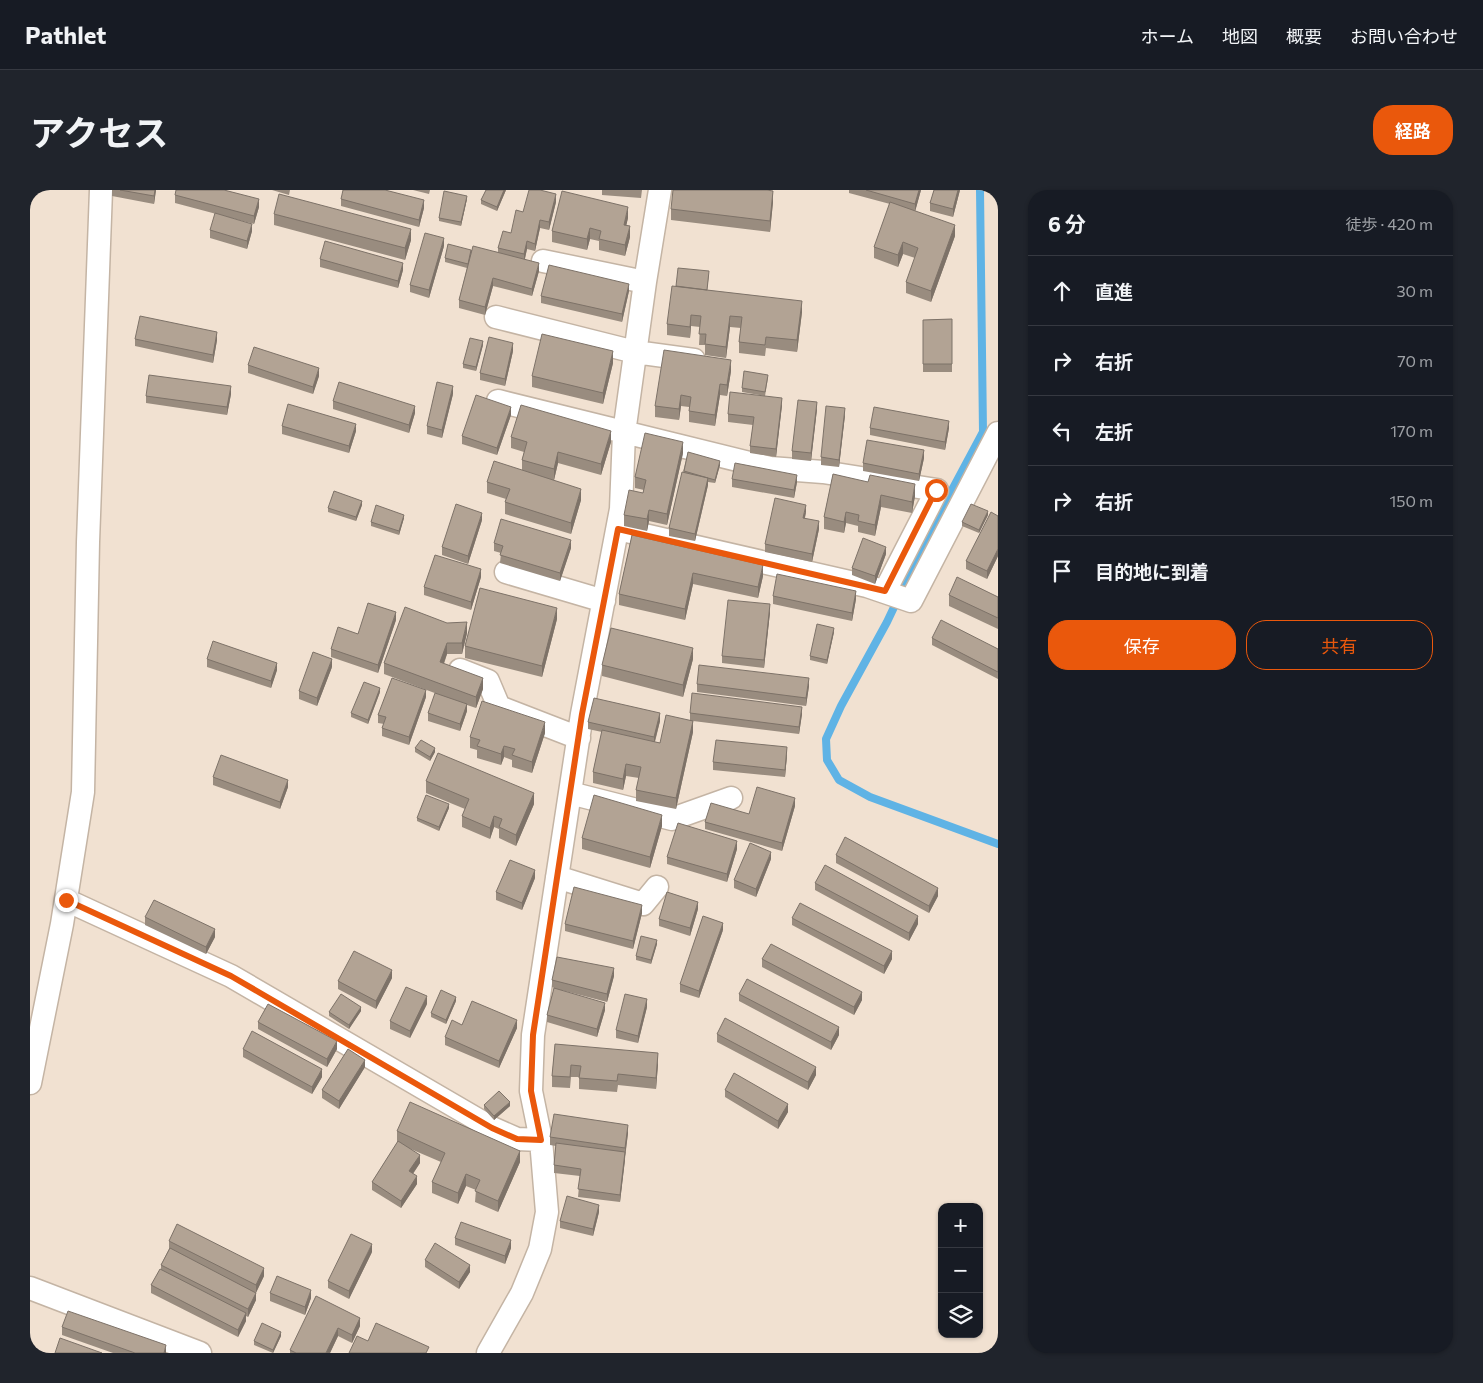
<!DOCTYPE html>
<html lang="ja">
<meta charset="utf-8">
<style>
body{margin:0;font-family:Commissioner,"Noto Sans JP",sans-serif;background:#20242c;color:#f1f3f6}
.controls{position:absolute;right:15px;bottom:15px;display:grid;overflow:hidden;border-radius:10px;box-shadow:0 1px 4px #0004}
.controls button{width:45px;height:45px;display:grid;place-items:center;padding:0;border:0;border-bottom:1px solid #363941;background:#171b24;color:#f1f3f6;font:25px sans-serif}
.stop{position:absolute;width:15px;height:15px;margin:-11px;border:4px solid #ea580c;border-radius:50%;background:#fff}
.stop.end{background:#ea580c;border-color:#fff;box-shadow:0 1px 5px #0008}
.list{margin:0;padding:0;list-style:none}
h2{display:flex;justify-content:space-between;align-items:center;height:65px;margin:0;padding:0 20px;font-size:21px}
h2 small{font-size:16px;font-weight:400;color:#9ea1a6}
.list li{display:grid;grid-template-columns:32px 1fr auto;gap:15px;align-items:center;box-sizing:border-box;height:70px;padding:0 20px;border-top:1px solid #363941}
.list b{display:block;font-size:19px;white-space:nowrap}
.list em{font-size:16px;font-style:normal;color:#9ea1a6}
.actions{display:flex;gap:10px;padding:15px 20px}
.actions a{flex:1;padding:11px 0;border:1px solid #ea580c;border-radius:20px;text-align:center;font-size:18px;color:#ea580c}
.actions .main{background:#ea580c;color:#fff}
.icon{flex:none;width:28px;height:28px;fill:none;stroke:currentColor;stroke-width:2;stroke-linecap:round;stroke-linejoin:round}
.map{position:relative;flex:none;width:968px;height:1163px;overflow:hidden;border-radius:20px}
header{display:flex;align-items:center;gap:30px;box-sizing:border-box;height:70px;padding:0 25px;background:#171b24;border-bottom:1px solid #363941}
header strong{font-size:24px}
nav{display:flex;gap:28px;margin-inline-start:auto;font-size:18px}
.intro{display:flex;align-items:center;justify-content:space-between;box-sizing:border-box;height:120px;padding:0 30px}
h1{margin:0;font-size:35px}
.button{padding:12px 22px;border-radius:20px;background:#ea580c;color:#fff;font-size:18px;font-weight:700}
main{display:flex;gap:30px;padding:0 30px}
aside{flex:1;background:#171b24;border-radius:20px;box-shadow:0 1px 4px #0004}
.map>svg:first-child{display:block}
</style>
<header>
<strong>Pathlet</strong>
<nav><a>ホーム</a><a>地図</a><a>概要</a><a>お問い合わせ</a></nav>
</header>
<div class="intro"><h1>アクセス</h1><a class="button">経路</a></div>
<main>
<div class="map">
<svg width="968" height="1163" viewBox="0 0 968 1163">
<rect width="100%" height="100%" fill="#f1e1d1"/>
<g fill="none" stroke-linecap="round" stroke-linejoin="round">
<path stroke="#5fb3e5" stroke-width="8" d="M950 0 953 242 900 341 857 432 811 516 796 549 797 570 809 590 840 607 968 654"/>
<defs>
<path id="street" d="M513 71 615 92
M466 127 605 162 664 170
M468 211 740 278 793 282 907 300 855 401
M588 339 837 396 881 411 968 243
M476 382 574 411
M430 480 458 491 469 517 549 548
M540 603 642 629 701 608
M527 687 613 714 627 697
M36 710 201 786 462 938 487 949 511 950
M0 893 32 734 53 602 58 352 71 0
M0 1098 170 1163
M458 1163 492 1103 510 1059 517 1022 511 950 501 901 503 845 552 524 591 319 594 243 615 92 630 0"/>
</defs>
<use href="#street" stroke="#c4b4a4" stroke-width="25"/>
<use href="#street" stroke="#fff" stroke-width="22"/>
</g>
<path fill="#998c7f" d="M82 0H126L124 14 82 6Z
M242 0H260L259 5Z
M383 0H400L399 4Z
M456 0H476L467 21 451 14V10Z
M572 0H612L611 8 572 5Z
M819 0H891L885 21 925 46 901 112 876 103V92L885 68 873 64 868 77 844 68V57L860 14 819 3Z
M904 0H930L923 27 900 21V13Z
M145 5 229 17 224 34 145 13Z
M311 9 394 18 389 37 311 16Z
M437 9 431 36 409 31V28Z
M526 12 519 40 510 38 505 61 497 59 495 69 509 81 502 106 463 96 455 125 429 118V110L437 78 415 72V68L441 60 468 62V58L481 43 493 22Z
M743 12 740 42 641 30V19Z
M244 24 381 50 375 70 244 35Z
M598 28 596 35 600 47 595 66 569 60V51L560 49 557 60 522 52V41Z
M180 40 222 41 217 59 180 48Z
M414 56 399 108 380 102V95Z
M290 69 373 80 368 98 290 77Z
M679 85 677 100 772 122 767 162 736 158 735 166 709 163V152L711 138 700 137 696 168 675 165V155H669L670 137 661 136 660 148 637 145V134L646 96Z
M599 101 592 132 511 113V106Z
M922 129V182H893V130Z
M105 149 187 150 183 173 105 156Z
M453 155 446 181 433 178V174Z
M483 161 475 196 450 190V183Z
M583 173 573 214 502 197V186Z
M218 175 289 186 283 204 218 183Z
M701 181 697 206 690 205 685 236 659 232V217L651 216 649 230 625 227V216Z
M738 188 735 206 712 202V198Z
M201 204 197 225 116 213V206Z
M423 204 412 248 397 244V236Z
M303 211 385 223 379 243 303 219Z
M752 215 746 267 720 263V256L723 235 698 232V224Z
M787 219 781 271 762 269V261Z
M481 225 467 265 432 254V246Z
M815 225 809 277 791 275V267Z
M252 236 326 241 319 263 252 244Z
M840 238H919L915 260 840 245Z
M481 247 581 252 571 285 528 273 524 290 551 310 541 344 475 324V312L476 309 457 303V292L492 280V270L494 262 481 258Z
M658 262 690 275 685 293 678 292V295L665 351 639 346V338Z
M653 263 637 335 619 331 617 341 594 336V325L613 303 614 300 605 298V287Z
M894 268 889 291 833 281V273Z
M803 284 885 306 882 323 851 317 845 346 828 342V336L816 333 814 343 794 339V327Z
M702 289 767 292 764 308 702 297Z
M332 315 326 331 298 322V318Z
M776 322 775 328 789 339 782 372 735 362V354Z
M958 325 949 343 932 336V332Z
M968 326V366L957 389 936 379V371Z
M374 328 369 345 341 336V332Z
M452 330 438 374 412 365V357Z
M602 345 733 386 728 408 663 394 655 430 589 415V404Z
M464 353 541 358 530 391 470 373 471 363 464 361Z
M856 364 845 394 822 385V378Z
M451 387 441 420 394 405V397Z
M919 405 968 407V439L919 416Z
M743 406 826 409 822 431 743 414Z
M740 422 734 478 692 473V466Z
M527 429 512 487 435 468V456Z
M366 430 348 483 301 467V459L328 444Z
M804 442 797 474 780 470V466Z
M437 443 432 464H417L414 474 453 499 446 518 437 515V521L430 541 398 531V523L410 505 354 484V473Z
M902 448 968 459V489L902 455Z
M177 469 247 480 241 498 177 477Z
M663 469 653 507 572 486V475Z
M302 477 287 516 269 509V501Z
M667 494 779 496 776 516 667 502Z
M350 502 338 534 321 527V523Z
M396 507 379 555 352 546V538L354 534 348 533V525Z
M660 523 772 524 769 544 663 531V542L646 619 606 611V600L609 588 596 586 593 600 563 593V582L572 542 558 539V532L630 531 625 552 630 553 660 530Z
M515 543 502 583 482 577V570L474 567 471 575 447 568V560L440 558V547Z
M385 558 405 562 400 571 385 562Z
M757 565 755 587 683 580V572Z
M183 587 258 597 250 619 183 595Z
M396 591 504 614 486 656 469 648V639L464 637 460 649 432 637V626L435 619 396 603Z
M765 616 752 661 675 639V632Z
M419 618 409 641 387 631V628Z
M632 636 620 678 552 659V648Z
M707 659 697 692 637 674V667Z
M806 665 908 706 899 723 806 673Z
M741 669 726 707 704 698V690Z
M505 688 492 720 466 710V702Z
M785 693 888 734 879 751 785 700Z
M668 719 660 746 629 736V729Z
M612 723 603 759 535 741V734Z
M115 727 185 747 176 764 115 735Z
M762 728 862 769 854 784 762 735Z
M693 740 669 808 650 802V794Z
M627 754 621 774 606 770V766Z
M732 769 832 810 824 825 732 777Z
M584 786 577 812 531 800 575 820 567 847 517 832V825L524 798 522 797V790Z
M362 788 346 819 308 799V791Z
M709 804 809 845 801 860 709 811Z
M426 811 416 834 401 827V823Z
M397 814 380 848 360 839V831Z
M617 817 608 853 586 848V840Z
M331 821 319 839 299 826V822Z
M228 832 307 859 297 877 228 839Z
M432 835 487 838 469 878 415 855V847Z
M687 844 786 885 778 900 687 852Z
M525 854 628 874 626 899 588 895 587 902 549 899V887H541L540 898 522 897V886Z
M213 859 292 887 282 904 213 867Z
M335 877 309 919 292 908V900Z
M695 900 758 922 748 939 695 907Z
M454 915 480 916 464 930 454 919Z
M367 941 490 972 468 1022 445 1012 446 1000 436 996 428 1014 402 1003V992L411 972 376 957 390 973 383 984 387 994 371 1018 342 1000V992L367 953Z
M598 943 590 1012 548 1007 550 986 524 983V975L526 956 520 955V947Z
M569 1022 563 1046 530 1038V1031Z
M425 1048 481 1058 475 1074 425 1055Z
M139 1051 234 1086 226 1102V1110L218 1127 216 1126V1131L208 1147 121 1103V1095L131 1080V1075L139 1059Z
M342 1062 319 1109 298 1098V1091Z
M395 1070 440 1082 429 1099 395 1077Z
M240 1103 281 1108 275 1125 240 1111Z
M330 1128V1136L322 1153 308 1146 300 1163H260V1160Z
M32 1137 136 1163H83L32 1145Z
M251 1146 243 1163 224 1155V1151Z"/>
<path fill="#7d7268" d="M125 0H126L124 14V6Z
M474 0H476L467 21V17Z
M889 0H891L885 22V14Z
M928 0H930L923 27V19Z
M743 1V12L740 42V31Z
M526 4V12L519 40V32Z
M437 6V9L431 36V32Z
M229 9V17L224 34V26Z
M394 10V18L389 37V30Z
M598 17V28L594 46V35Z
M510 30V38L505 61V54Z
M222 34V41L217 59V51Z
M925 35V46L901 112V101Z
M600 36V47L595 66V55Z
M560 38V49L557 60V49Z
M381 39V50L375 70V58Z
M414 48V56L399 108V100Z
M497 51V59L494 72V64Z
M873 52V64L868 77V65Z
M373 73V80L368 98V91Z
M509 73V81L502 106V99Z
M463 88V96L455 125V117Z
M599 94V101L592 132V124Z
M772 111V122L767 162V150Z
M661 125V136L660 148V137Z
M700 126V137L696 168V157Z
M187 142V150L183 173V165Z
M453 151V155L446 181V177Z
M483 153V161L475 196V189Z
M583 161V173L573 214V203Z
M701 170V181L697 206V195Z
M289 178V186L283 204V197Z
M690 194V205L685 236V225Z
M201 196V204L197 225V217Z
M423 196V204L412 248V240Z
M651 205V216L649 230V219Z
M752 208V215L746 267V259Z
M787 212V219L781 271V263Z
M385 216V223L379 243V235Z
M481 217V225L467 265V258Z
M815 218V225L809 277V270Z
M919 231V238L915 260V252Z
M326 234V241L319 263V256Z
M581 241V252L571 285V274Z
M653 252V263L637 335V324Z
M894 260V268L889 291V284Z
M528 262V273L524 290V279Z
M690 271V275L685 293V290Z
M767 285V292L764 308V300Z
M678 288V295L665 351V344Z
M885 294V306L882 323V312Z
M551 299V310L541 344V333Z
M851 305V317L845 346V335Z
M332 311V315L326 331V327Z
M776 315V322L773 335V328Z
M619 320V331L617 341V329Z
M958 321V325L949 343V340Z
M816 322V333L814 343V332Z
M452 323V330L438 374V366Z
M374 325V328L369 345V341Z
M789 331V339L782 372V364Z
M541 350V358L530 391V383Z
M856 357V364L845 394V386Z
M968 359V366L957 389V381Z
M733 375V386L728 408V397Z
M451 379V387L441 420V412Z
M663 383V394L655 430V419Z
M826 401V409L822 431V423Z
M740 414V422L734 478V470Z
M527 418V429L512 487V476Z
M366 422V430L348 483V475Z
M437 432V443L432 464V453Z
M804 438V442L797 474V470Z
M417 453V464L410 483V472Z
M663 458V469L653 507V495Z
M302 469V477L287 516V508Z
M247 473V480L241 498V491Z
M453 488V499L446 518V507Z
M779 488V496L776 516V508Z
M350 498V502L338 534V530Z
M396 500V507L379 555V547Z
M437 514V521L430 541V534Z
M772 517V524L769 544V537Z
M630 523V531L624 554V547Z
M663 531V542L646 619V608Z
M515 532V543L502 583V572Z
M474 556V567L471 575V564Z
M757 557V565L755 587V580Z
M405 558V562L400 571V567Z
M596 574V586L593 600V589Z
M258 590V597L250 619V612Z
M504 603V614L486 656V645Z
M765 608V616L752 661V653Z
M419 614V618L409 641V637Z
M632 625V636L620 678V667Z
M464 626V637L460 649V638Z
M707 651V659L697 692V684Z
M741 662V669L726 707V699Z
M505 680V688L492 720V713Z
M908 698V706L899 723V716Z
M668 712V719L660 746V738Z
M612 715V723L603 759V751Z
M888 726V734L879 751V743Z
M693 733V740L669 808V801Z
M185 739V747L176 764V757Z
M627 750V754L621 774V770Z
M862 761V769L854 784V776Z
M584 778V786L577 812V804Z
M362 780V788L346 819V811Z
M832 802V810L824 825V817Z
M397 806V814L380 848V841Z
M426 807V811L416 834V830Z
M617 809V817L608 853V846Z
M575 813V820L567 847V839Z
M331 817V821L319 839V835Z
M487 830V838L469 878V871Z
M809 837V845L801 860V852Z
M307 851V859L297 877V869Z
M628 863V874L626 899V888Z
M335 870V877L309 919V911Z
M786 877V885L778 900V892Z
M292 879V887L282 904V897Z
M480 912V916L464 930V926Z
M758 914V922L748 939V931Z
M598 935V943L595 966V958Z
M490 961V972L468 1022V1011Z
M595 962V970L590 1012V1005Z
M390 965V973L379 989V981Z
M436 984V996L428 1014V1003Z
M387 986V994L371 1018V1011Z
M569 1015V1022L563 1046V1039Z
M481 1050V1058L475 1074V1066Z
M342 1054V1062L319 1109V1101Z
M440 1075V1082L429 1099V1092Z
M234 1078V1086L226 1103V1095Z
M281 1100V1108L275 1125V1117Z
M226 1103V1110L218 1127V1119Z
M216 1123V1131L208 1147V1140Z
M330 1128V1136L322 1153V1145Z
M308 1138V1146L300 1163H296Z
M251 1142V1146L243 1163V1160Z
M136 1155V1163H134Z"/>
<path fill="#b2a394" stroke="#7d7268" d="M90 0H125L124 6Z
M146 0H194L229 9 224 26 145 5Z
M313 0H355L394 10 389 30 311 9Z
M456 0H474L467 17 451 10Z
M499 0H510L526 4 519 32 510 30 505 54 497 51 494 64 468 58 473 41 481 43 486 20 493 22Z
M643 0H737L743 1 740 31 641 19Z
M836 0H889L885 14Z
M904 0H928L923 19 900 13Z
M414 1 437 6 431 32 409 28Z
M532 1 598 17 594 35 600 36 595 55 569 49 571 41 560 38 557 49 522 41Z
M249 4 381 39 375 58 244 24Z
M860 12 925 35 901 101 876 92 888 58 873 52 868 65 844 57Z
M185 23 222 34 217 51 180 40Z
M395 43 414 48 399 100 380 95Z
M295 51 373 73 368 91 290 69Z
M418 54 441 60 438 74 415 68Z
M443 56 509 73 502 99 463 88 455 117 429 110Z
M519 75 599 94 592 124 511 106Z
M648 78 679 81 677 100 646 96Z
M642 96 772 111 767 150 736 147 735 155 709 152 712 127 700 126 696 157 675 154 676 144H669L671 126 661 125 660 137 637 134Z
M110 126 187 142 183 165 105 149Z
M922 129V174H893V130Z
M512 144 583 161 573 203 502 186Z
M459 147 483 153 475 189 450 183Z
M440 148 453 151 446 177 433 174Z
M224 157 289 178 283 197 218 175Z
M634 160 701 170 697 195 690 194 685 225 659 221 661 207 651 205 649 219 625 216Z
M714 181 738 185 735 202 712 198Z
M119 185 201 196 197 217 116 206Z
M309 192 385 216 379 235 303 211Z
M407 192 423 196 412 240 397 236Z
M700 202 752 208 746 259 720 256 724 227 698 224Z
M446 205 481 217 467 258 432 246Z
M768 210 787 212 781 263 762 261Z
M258 214 326 234 319 256 252 236Z
M491 215 581 241 571 274 528 262 524 279 492 270 497 252 481 247Z
M796 216 815 218 809 270 791 267Z
M844 217 919 231 915 252 840 238Z
M615 243 653 252 637 324 619 320 617 329 594 325 599 300 613 303 616 290 605 287Z
M837 250 894 260 889 284 833 273Z
M658 262 690 271 685 290 654 281Z
M464 271 551 299 541 333 475 312 480 299 457 292Z
M705 273 767 285 764 300 702 289Z
M652 282 678 288 665 344 639 338Z
M803 284 838 292 840 285 885 294 882 312 851 305 845 335 828 331 829 325 816 322 814 332 794 327Z
M304 301 332 311 326 327 298 318Z
M745 308 776 315 773 328 789 331 782 364 735 354Z
M426 314 452 323 438 366 412 357Z
M941 314 958 321 949 340 932 332Z
M346 315 374 325 369 341 341 332Z
M961 322 968 326V359L957 381 936 371Z
M471 329 541 350 530 383 470 365 473 356 464 353Z
M602 345 733 375 728 397 663 383 655 419 589 404Z
M833 348 856 357 845 386 822 378Z
M405 365 451 379 441 412 394 397Z
M747 384 826 401 822 423 743 406Z
M927 387 968 407V428L919 405Z
M450 398 527 418 512 476 435 456Z
M698 410 740 414 734 470 692 466Z
M338 413 366 422 348 475 301 459 308 437 328 444Z
M375 417 417 433 437 432 432 453H417L410 472 453 488 446 507 354 473Z
M911 430 968 459V482L902 448Z
M787 434 804 438 797 470 780 466Z
M581 438 663 458 653 495 572 475Z
M183 451 247 473 241 491 177 469Z
M283 462 302 469 287 508 269 501Z
M669 475 779 488 776 508 667 494Z
M362 488 396 500 379 547 352 538 356 527 348 525Z
M334 492 350 498 338 530 321 523Z
M405 503 437 514 430 534 398 523Z
M662 503 772 517 769 537 660 523Z
M564 508 630 523 624 547 558 532Z
M452 511 515 532 502 572 482 565 485 559 474 556 471 564 447 556 450 550 440 547Z
M636 525 663 531 646 608 606 600 611 577 596 574 593 589 563 582 572 540 630 553Z
M391 550 405 558 400 567 385 558Z
M686 550 757 557 755 580 683 572Z
M408 563 504 603 486 645 469 637 472 629 464 626 460 638 432 626 439 609 396 591Z
M191 565 258 590 250 612 183 587Z
M727 597 765 608 752 653 675 632 681 613 719 624Z
M396 605 419 614 409 637 387 628Z
M564 605 632 625 620 667 552 648Z
M648 633 707 651 697 684 637 667Z
M815 647 908 698 899 716 806 665Z
M720 653 741 662 726 699 704 690Z
M480 670 505 680 492 713 466 702Z
M795 675 888 726 879 743 785 693Z
M544 697 612 715 603 751 535 734Z
M637 702 668 712 660 738 629 729Z
M124 710 185 739 176 757 115 727Z
M770 713 862 761 854 776 762 728Z
M673 726 693 733 669 801 650 794Z
M611 746 627 750 621 770 606 766Z
M741 754 832 802 824 817 732 769Z
M324 761 362 780 346 811 308 791Z
M527 767 584 778 577 804 522 790Z
M717 789 809 837 801 852 709 804Z
M376 797 397 806 380 841 360 831Z
M524 798 575 813 567 839 517 825Z
M411 800 426 807 416 830 401 823Z
M311 804 331 817 319 835 299 822Z
M595 804 617 809 608 846 586 840Z
M442 811 487 830 469 871 415 847 422 830 432 835Z
M238 814 307 851 297 869 228 832Z
M695 828 786 877 778 892 687 844Z
M222 841 292 879 282 897 213 859Z
M525 854 628 863 626 888 588 884 587 891 549 888 551 876 541 875 540 887 522 886Z
M318 859 335 870 309 911 292 900Z
M704 883 758 914 748 931 695 900Z
M469 901 480 912 464 926 454 915Z
M380 912 490 961 468 1011 445 1001 450 990 436 984 428 1003 402 992 415 963 367 941Z
M524 924 598 935 595 958 520 947Z
M368 951 390 965 379 981 387 986 371 1011 342 992Z
M526 953 595 962 590 1005 548 999 551 979 524 975Z
M537 1006 569 1015 563 1039 530 1031Z
M431 1032 481 1050 475 1066 425 1048Z
M147 1034 234 1078 226 1095 139 1051Z
M321 1044 342 1054 319 1101 298 1091Z
M405 1053 440 1075 429 1092 395 1070Z
M140 1058 226 1103 218 1119 131 1075Z
M130 1079 216 1123 208 1140 121 1095Z
M247 1086 281 1100 275 1117 240 1103Z
M286 1106 330 1128 322 1145 308 1138 296 1163H266L260 1160Z
M38 1121 136 1155 134 1163H105L32 1137Z
M232 1133 251 1142 243 1160 224 1151Z
M346 1133 399 1157 396 1163H319L327 1146 338 1151Z
M30 1148 72 1163H25Z"/>
<g fill="none" stroke-linecap="round" stroke-linejoin="round">
<path stroke="#ea580c" stroke-width="6" d="M36 710 201 786 462 938 487 949 511 950 501 901 503 845 552 524 588 339 855 401 906 300"/>
</g>
</svg>
<div class="controls">
<button>+</button>
<button>−</button>
<button><svg class="icon" aria-label="layers" viewBox="0 0 24 24"><path d="M12 4l9 5-9 5-9-5zM3 14l9 5 9-5"/></svg></button>
</div>
<div class="stop" style="left:906px;top:300px"></div>
<div class="stop end" style="left:36px;top:710px"></div>
</div>
<aside>
<h2>6 分<small>徒歩 · 420 m</small></h2>
<ul class="list">
<li><svg class="icon" aria-label="ahead" viewBox="0 0 24 24"><path d="M12 20V5M6 11l6-6 6 6"/></svg><div><b>直進</b></div><em>30 m</em></li>
<li><svg class="icon" aria-label="right" viewBox="0 0 24 24"><path d="M7 20v-9h11M14 6l5 5-5 5"/></svg><div><b>右折</b></div><em>70 m</em></li>
<li><svg class="icon" aria-label="left" viewBox="0 0 24 24"><path d="M17 20v-9H6M10 6l-5 5 5 5"/></svg><div><b>左折</b></div><em>170 m</em></li>
<li><svg class="icon" aria-label="right" viewBox="0 0 24 24"><path d="M7 20v-9h11M14 6l5 5-5 5"/></svg><div><b>右折</b></div><em>150 m</em></li>
<li><svg class="icon" aria-label="arrive" viewBox="0 0 24 24"><path d="M6 21V4h12l-3 4 3 4H6"/></svg><div><b>目的地に到着</b></div></li>
</ul>
<div class="actions"><a class="main">保存</a><a>共有</a></div>
</aside>
</main>
